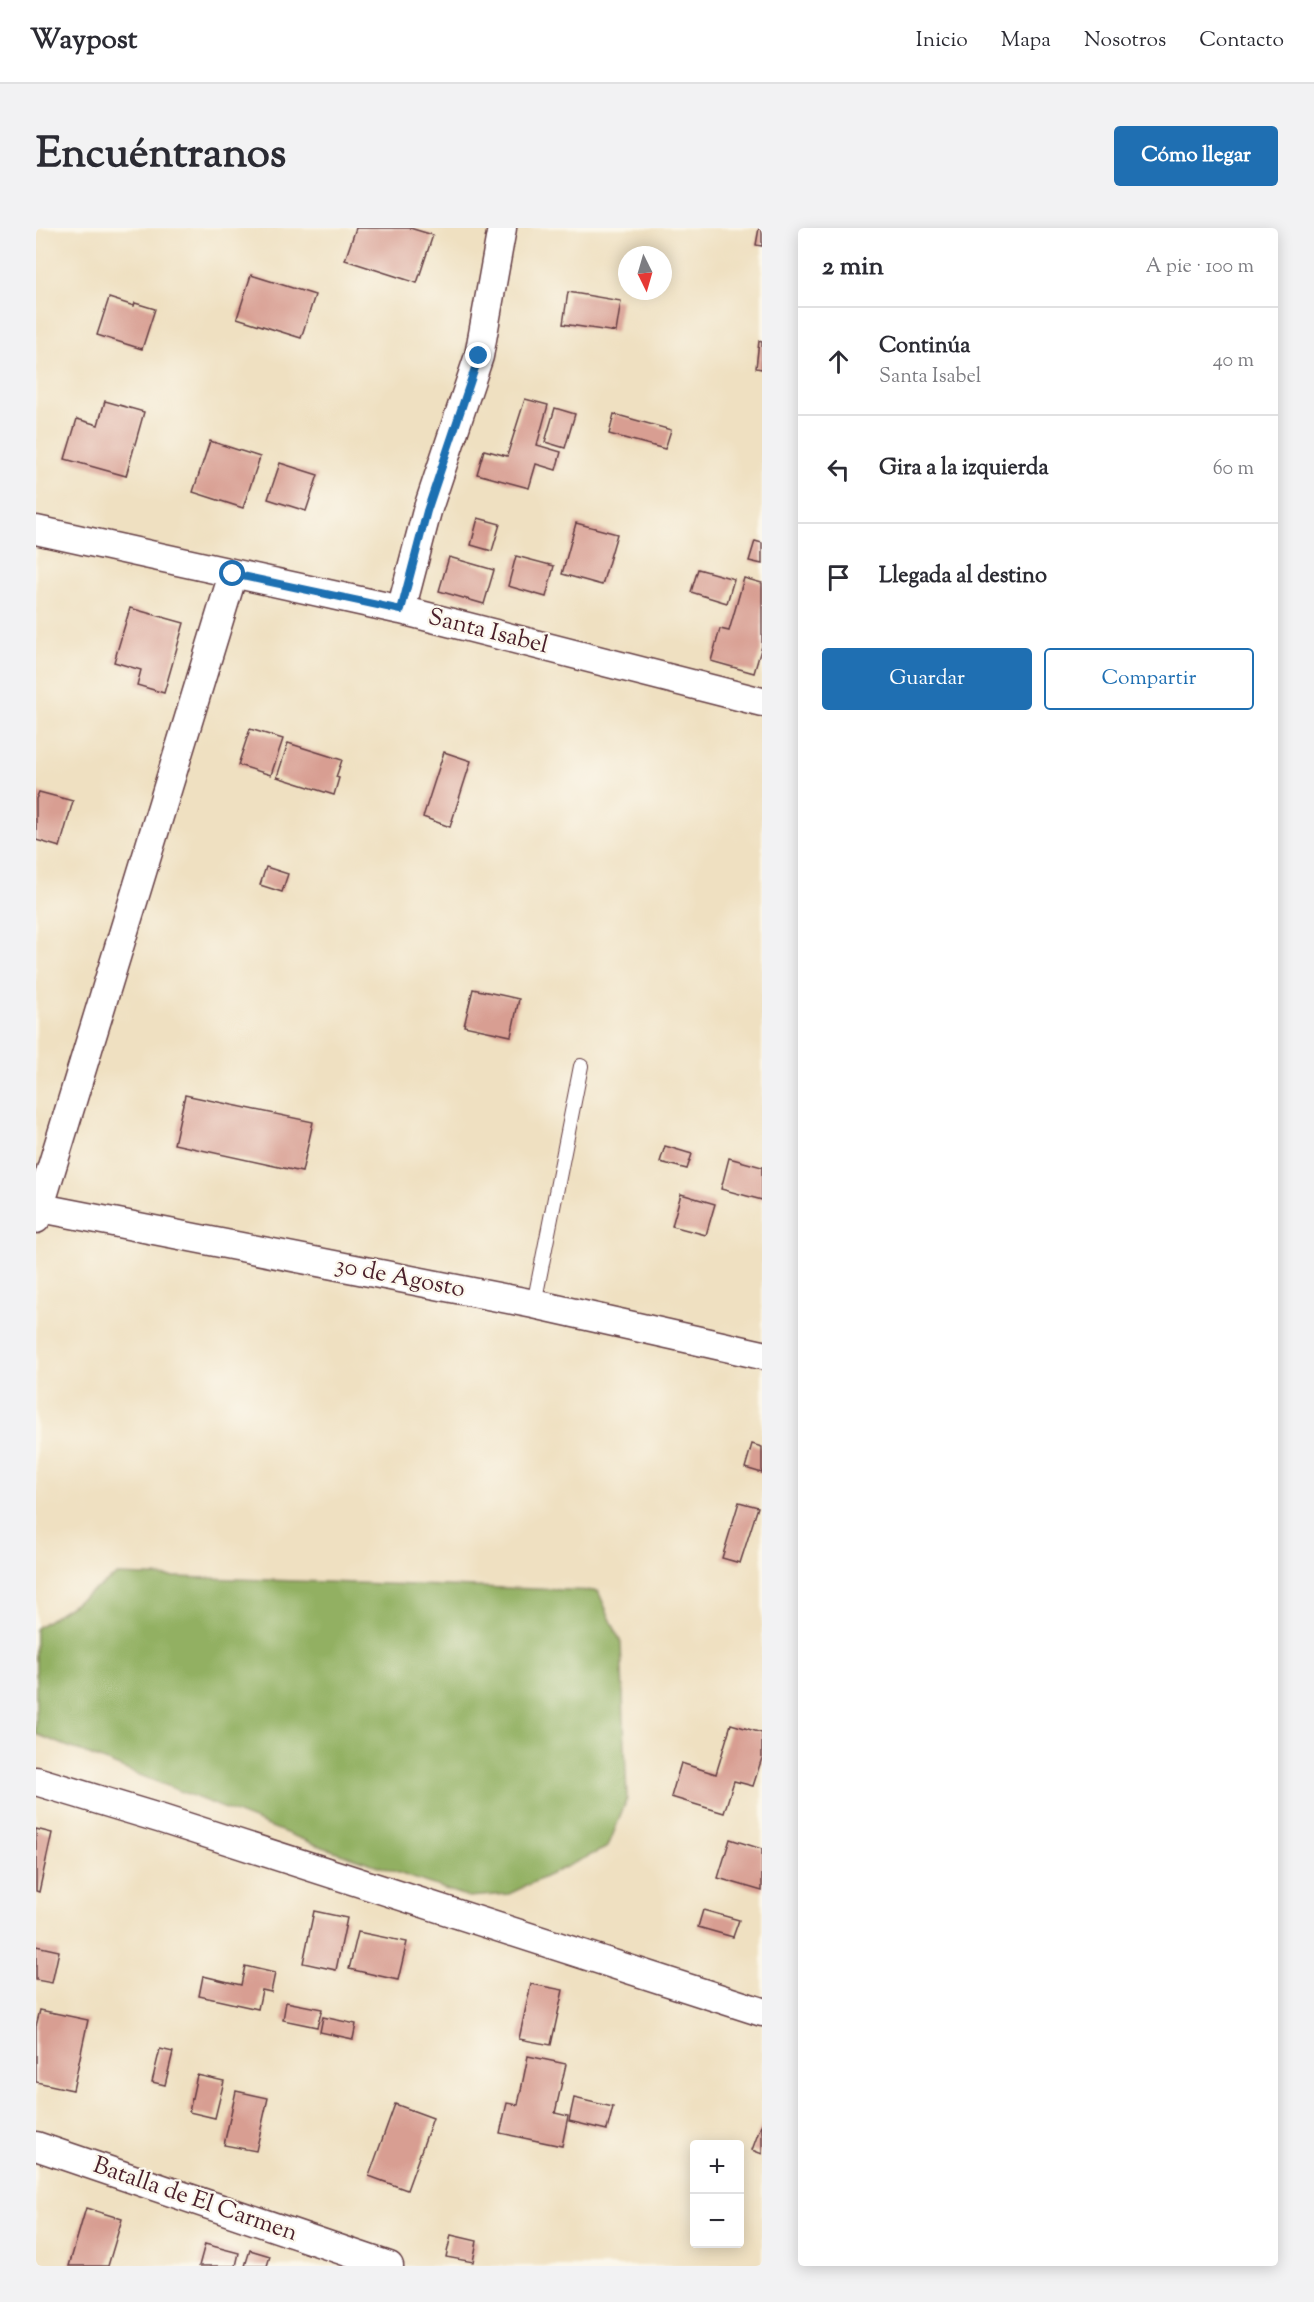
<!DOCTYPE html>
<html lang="es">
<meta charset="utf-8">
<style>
body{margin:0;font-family:"Sorts Mill Goudy",serif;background:#f2f2f3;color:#2b2b33}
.controls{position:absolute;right:18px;bottom:18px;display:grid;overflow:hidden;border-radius:6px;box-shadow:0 3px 15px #0003}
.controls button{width:54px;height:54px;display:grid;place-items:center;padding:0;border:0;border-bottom:2px solid #e1e1e2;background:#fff;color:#2b2b33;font:30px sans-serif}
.compass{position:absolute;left:582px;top:18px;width:54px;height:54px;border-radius:50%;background:#fff;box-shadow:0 3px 15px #0003;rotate:175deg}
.stop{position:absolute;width:18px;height:18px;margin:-14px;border:4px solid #1f6fb2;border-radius:50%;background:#fff}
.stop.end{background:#1f6fb2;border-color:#fff;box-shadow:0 2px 6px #0008}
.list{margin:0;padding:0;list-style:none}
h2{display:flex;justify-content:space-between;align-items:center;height:78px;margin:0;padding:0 24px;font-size:26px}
h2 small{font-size:20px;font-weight:400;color:#7c7c81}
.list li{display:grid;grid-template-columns:39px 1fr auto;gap:18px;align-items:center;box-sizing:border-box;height:108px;padding:0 24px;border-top:2px solid #e1e1e2}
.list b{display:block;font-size:22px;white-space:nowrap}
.list p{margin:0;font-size:20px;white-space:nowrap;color:#7c7c81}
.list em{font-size:20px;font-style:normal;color:#7c7c81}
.actions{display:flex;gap:12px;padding:18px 24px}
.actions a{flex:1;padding:14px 0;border:2px solid #1f6fb2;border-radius:6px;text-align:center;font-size:21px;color:#1f6fb2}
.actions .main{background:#1f6fb2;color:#fff}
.icon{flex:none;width:33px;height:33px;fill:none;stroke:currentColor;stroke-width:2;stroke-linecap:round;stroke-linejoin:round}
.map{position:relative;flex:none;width:726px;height:2038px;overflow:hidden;border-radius:6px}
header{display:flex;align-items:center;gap:36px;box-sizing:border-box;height:84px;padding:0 30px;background:#fff;border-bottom:2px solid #e1e1e2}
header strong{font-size:28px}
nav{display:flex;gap:33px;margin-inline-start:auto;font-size:21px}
.intro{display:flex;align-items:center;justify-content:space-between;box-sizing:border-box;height:144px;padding:0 36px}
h1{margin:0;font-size:42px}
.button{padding:15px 27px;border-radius:6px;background:#1f6fb2;color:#fff;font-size:21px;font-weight:700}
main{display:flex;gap:36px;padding:0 36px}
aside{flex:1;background:#fff;border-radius:6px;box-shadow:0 3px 15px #0003}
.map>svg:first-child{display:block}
</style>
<header>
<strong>Waypost</strong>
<nav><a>Inicio</a><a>Mapa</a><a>Nosotros</a><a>Contacto</a></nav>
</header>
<div class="intro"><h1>Encuéntranos</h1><a class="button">Cómo llegar</a></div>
<main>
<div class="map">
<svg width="726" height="2038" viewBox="0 0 726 2038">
<rect width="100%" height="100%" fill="#fbf7ec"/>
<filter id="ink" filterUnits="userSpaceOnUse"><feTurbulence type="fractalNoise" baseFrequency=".0167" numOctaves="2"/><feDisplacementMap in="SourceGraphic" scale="12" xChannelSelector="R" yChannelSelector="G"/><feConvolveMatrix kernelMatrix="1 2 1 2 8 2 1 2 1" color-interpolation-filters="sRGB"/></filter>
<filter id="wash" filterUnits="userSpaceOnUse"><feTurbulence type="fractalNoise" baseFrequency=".008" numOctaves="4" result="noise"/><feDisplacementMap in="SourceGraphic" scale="24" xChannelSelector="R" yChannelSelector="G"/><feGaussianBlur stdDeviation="1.35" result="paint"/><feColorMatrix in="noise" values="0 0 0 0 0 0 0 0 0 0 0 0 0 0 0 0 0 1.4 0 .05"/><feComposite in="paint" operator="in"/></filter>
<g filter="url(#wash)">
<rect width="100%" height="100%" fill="#efe0c1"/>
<path fill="#92b062" stroke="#6e6846" stroke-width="1.5" d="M81 1347 562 1363 585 1415 591 1571 572 1619 473 1666 432 1669 278 1616 0 1506V1400Z"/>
<g id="blocks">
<path fill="#d89e92" d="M320 0H374L397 7 381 55 309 32Z
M723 0H726V18L720 17Z
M215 47 279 67 265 110 201 90Z
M532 64 585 73 580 104 527 96Z
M73 70 98 78 99 75 119 81 106 121 61 107Z
M723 113 726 114V141L720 140Z
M489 171 512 177 501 217 525 224 520 242 500 236 493 260 441 246 448 222 471 228Z
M69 173 108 184 90 248 29 231 41 191 62 197Z
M519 180 539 186 529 220 509 214Z
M578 186 635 202 629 221 573 206Z
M174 213 224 229 207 280 157 264Z
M244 235 282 247 270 283 232 271Z
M442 290 464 296 456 323 435 317Z
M540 295 581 306 566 357 526 346Z
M719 313 726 315V336L713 333Z
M480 328 518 338 510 369 472 358Z
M413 329 458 342 448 376 403 363Z
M662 341 698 351 691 375 655 364Z
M708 350 726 355V418L718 445 675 433 684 401 693 403Z
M94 380 148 395 128 465 101 457 105 442 78 434Z
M214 501 247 511 235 547 202 537Z
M252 515 306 532 300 549 303 550 298 567 241 549Z
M408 524 435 533 414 599 387 589Z
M3 564 37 573 24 619 0 612V571Z
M230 639 252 646 246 664 224 657Z
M437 761 483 771 475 808 428 798Z
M149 867 277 894 266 944 138 916Z
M629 918 656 926 651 941 624 934Z
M693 930 726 939V972L685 961Z
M645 966 679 976 670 1007 636 998Z
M716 1216 726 1219V1245L709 1240Z
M703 1274 722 1279 704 1335 686 1330Z
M695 1496 726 1505V1530L717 1558 698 1553 688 1585 635 1569 645 1535 680 1546Z
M0 1601 16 1605 3 1664 0 1663Z
M694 1611 726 1621V1663L682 1650Z
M667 1682 703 1692 697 1709 662 1699Z
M278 1683 311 1690 300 1742 267 1735Z
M322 1704 371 1714 362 1752 313 1741Z
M0 1718 23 1723 16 1755 0 1752Z
M209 1738 239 1745 235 1764 226 1762 222 1781 163 1768 167 1748 205 1757Z
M495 1756 527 1762 515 1817 483 1811Z
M250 1774 286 1781 281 1799 247 1792Z
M4 1782 52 1792 37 1862 0 1854V1798Z
M287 1789 320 1796 317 1811 284 1804Z
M124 1821 137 1824 129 1857 116 1854Z
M492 1828 530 1836 519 1885 532 1888 526 1918 464 1905 471 1875 482 1877Z
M161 1847 188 1853 179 1890 153 1884Z
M200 1863 232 1870 220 1923 188 1917Z
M538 1870 577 1879 571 1902 533 1893Z
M359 1876 397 1890 371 1962 333 1948Z
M726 1895V1926L716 1922Z
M50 1980 86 1991 72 2038H33Z
M415 2007 441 2013 437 2034 410 2029Z
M169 2016 203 2025 200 2038H163Z
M214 2022 234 2028 231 2038H209Z"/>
</g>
</g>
<g filter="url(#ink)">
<use href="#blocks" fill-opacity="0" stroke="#633c42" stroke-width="1.5"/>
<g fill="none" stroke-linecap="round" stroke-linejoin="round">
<defs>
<path id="lane" d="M498 1076 545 838"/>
<path id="street" d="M0 302 365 382 726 474
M365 382 391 283 443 128 466 0
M0 979 498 1076 726 1127
M0 991 197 346
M0 1553 126 1591 726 1784
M0 1918 353 2038"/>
</defs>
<use href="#lane" stroke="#633c42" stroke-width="16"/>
<use href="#street" stroke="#633c42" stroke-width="31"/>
<use href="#lane" stroke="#fff" stroke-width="14"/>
<use href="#street" stroke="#fff" stroke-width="28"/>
</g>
</g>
<g fill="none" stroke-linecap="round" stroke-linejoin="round" filter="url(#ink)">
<path stroke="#1f6fb2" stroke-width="8" d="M197 346 365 382 391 283 443 128"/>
</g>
<g text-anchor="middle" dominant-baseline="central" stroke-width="4.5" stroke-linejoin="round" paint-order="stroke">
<g font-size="24" fill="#4a1f2b" stroke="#fbf7ec">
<text transform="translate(452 404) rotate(14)">Santa Isabel</text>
<text transform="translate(364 1050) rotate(11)">30 de Agosto</text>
<text transform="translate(159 1972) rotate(19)">Batalla de El Carmen</text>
</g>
</g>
</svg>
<div class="controls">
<button>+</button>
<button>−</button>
</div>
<svg class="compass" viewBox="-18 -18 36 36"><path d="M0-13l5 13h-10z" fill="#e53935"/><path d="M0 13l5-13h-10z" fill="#7c7c81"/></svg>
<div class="stop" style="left:197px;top:346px"></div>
<div class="stop end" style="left:443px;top:128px"></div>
</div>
<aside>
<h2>2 min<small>A pie · 100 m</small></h2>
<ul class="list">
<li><svg class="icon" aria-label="ahead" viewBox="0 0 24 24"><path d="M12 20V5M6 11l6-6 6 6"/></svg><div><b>Continúa</b><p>Santa Isabel</p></div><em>40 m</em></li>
<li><svg class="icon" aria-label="left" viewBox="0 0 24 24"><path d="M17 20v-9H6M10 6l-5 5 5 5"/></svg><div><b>Gira a la izquierda</b></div><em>60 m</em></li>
<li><svg class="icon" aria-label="arrive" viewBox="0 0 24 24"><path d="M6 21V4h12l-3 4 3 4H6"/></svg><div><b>Llegada al destino</b></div></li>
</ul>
<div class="actions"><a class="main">Guardar</a><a>Compartir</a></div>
</aside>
</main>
